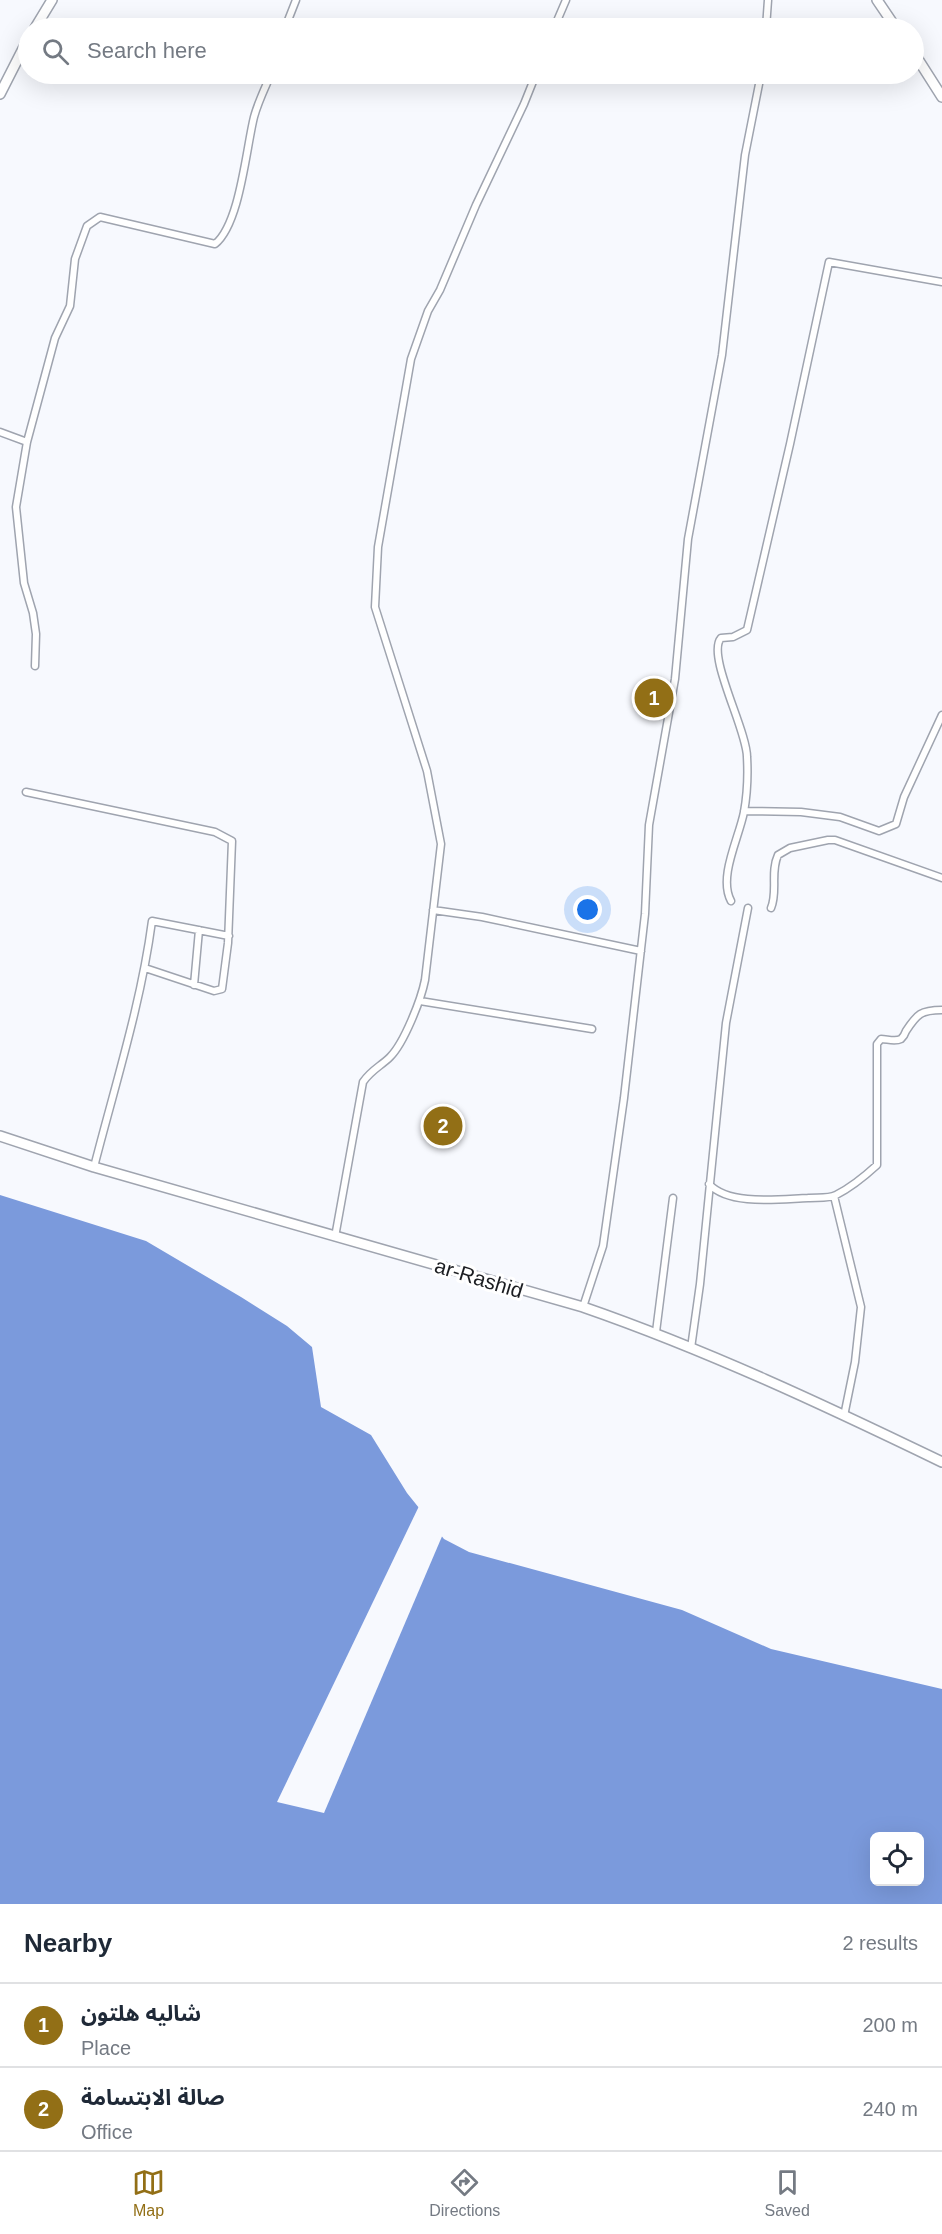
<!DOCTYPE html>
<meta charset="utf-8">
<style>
body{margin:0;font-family:Helvetica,"Noto Sans Arabic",sans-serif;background:#f6f6f7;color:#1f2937}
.controls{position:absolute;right:18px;bottom:18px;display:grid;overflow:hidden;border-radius:9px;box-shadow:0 6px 24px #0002}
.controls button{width:54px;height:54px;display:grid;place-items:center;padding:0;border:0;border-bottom:2px solid #e0e1e3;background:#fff;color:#1f2937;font:30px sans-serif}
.you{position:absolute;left:588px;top:910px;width:21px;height:21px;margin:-15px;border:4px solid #fff;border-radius:50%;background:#1a73e8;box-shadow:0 0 0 9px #1a73e833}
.badge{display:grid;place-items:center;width:39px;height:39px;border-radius:50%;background:#926f16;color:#fff;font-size:20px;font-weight:700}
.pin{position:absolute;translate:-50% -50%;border:3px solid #fff;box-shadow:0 2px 6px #0006}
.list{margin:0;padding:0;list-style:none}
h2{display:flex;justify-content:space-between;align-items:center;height:78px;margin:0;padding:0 24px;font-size:26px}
h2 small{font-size:20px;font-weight:400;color:#747a83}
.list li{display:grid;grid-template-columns:39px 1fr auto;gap:18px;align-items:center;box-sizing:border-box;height:84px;padding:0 24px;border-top:2px solid #e0e1e3}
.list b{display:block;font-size:22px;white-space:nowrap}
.list p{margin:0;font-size:20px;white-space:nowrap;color:#747a83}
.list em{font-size:20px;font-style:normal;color:#747a83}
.icon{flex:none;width:33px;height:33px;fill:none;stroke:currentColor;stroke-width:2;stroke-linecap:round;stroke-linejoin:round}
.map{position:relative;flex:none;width:942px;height:1904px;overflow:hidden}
.search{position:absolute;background:#fff;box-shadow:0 6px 24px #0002;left:18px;right:18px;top:18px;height:66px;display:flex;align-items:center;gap:15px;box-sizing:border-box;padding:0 21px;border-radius:33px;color:#747a83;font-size:22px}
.sheet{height:246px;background:#fff}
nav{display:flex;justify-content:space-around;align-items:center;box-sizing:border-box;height:84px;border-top:2px solid #e0e1e3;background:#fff;font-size:16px;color:#747a83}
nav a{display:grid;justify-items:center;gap:3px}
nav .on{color:#926f16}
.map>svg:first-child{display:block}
</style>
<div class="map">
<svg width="942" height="1904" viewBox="0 0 942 1904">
<rect width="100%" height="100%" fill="#f7f9fe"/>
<path fill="#7b9adc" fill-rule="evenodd" d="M0 1195 146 1241 241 1297 287 1326 312 1347 321 1407 371 1435 407 1493 444 1539 469 1552 682 1610 771 1649 942 1689V1904H0ZM874 1836H920V1882H874Z"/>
<path fill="#f7f9fe" d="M420 1504 443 1534 324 1813 277 1802Z"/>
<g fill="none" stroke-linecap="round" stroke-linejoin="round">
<defs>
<path id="street" d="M285 28 296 0
M554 28 566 0
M766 28 768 0
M0 432 27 442
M35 666 36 634 33 613 24 583 16 507 27 442 55 338 70 306 75 259 87 226 100 217 215 244C240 224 246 149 254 117 258 102 265 88 271 74
M26 792 215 832 232 841 228 943 222 989 214 991 145 968
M744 811 801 812 840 817 879 831 896 824 904 797 942 715
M731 901C718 877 739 838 744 812 747 795 748 774 747 757 747 730 706 655 721 638L733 637 747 630 790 444 829 262 942 282
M771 908C778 892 770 872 778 855L790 848 828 840H835L942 878
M433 910 482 917 641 951
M194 985 199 930
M420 1001 592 1029
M94 1167C115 1085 141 1004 152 921L229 936
M709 1184C729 1206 780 1199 808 1198 816 1197 828 1199 836 1195 850 1188 865 1176 877 1165V1044L881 1039C887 1039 895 1042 901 1039 903 1037 905 1034 906 1031 917 1014 921 1010 942 1010
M834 1196 861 1307 855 1362 844 1416
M335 1237 363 1082C371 1070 381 1066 390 1057 404 1043 421 1000 425 980L441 844 427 771 375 607 378 547 411 359 428 311 440 290 476 205 524 104 536 74
M583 1307 603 1246 624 1098 645 914 649 825 675 679 688 539 722 355 745 155 761 74
M656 1332 673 1198
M691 1348 700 1284 726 1023 748 908"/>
<path id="secondary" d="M877 0 896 28
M35 28 52 0
M914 53 942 97
M0 94 28 39
M0 1136 94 1167 583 1307C707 1350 824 1405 942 1462"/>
</defs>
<use href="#street" stroke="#9fa4af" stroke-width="9"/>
<use href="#secondary" stroke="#9fa4af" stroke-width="12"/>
<use href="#street" stroke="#fff" stroke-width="6"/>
<use href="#secondary" stroke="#fff" stroke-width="9"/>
</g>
<g text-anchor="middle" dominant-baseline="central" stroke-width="6" stroke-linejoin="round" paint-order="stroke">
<g font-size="21" fill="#1b1d21" stroke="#fff">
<text transform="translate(479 1278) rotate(17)">ar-Rashid</text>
</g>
</g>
</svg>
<div class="controls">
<button><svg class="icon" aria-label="locate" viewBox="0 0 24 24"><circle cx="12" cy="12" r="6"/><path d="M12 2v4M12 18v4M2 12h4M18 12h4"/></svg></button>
</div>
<div class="you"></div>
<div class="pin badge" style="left:654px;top:698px">1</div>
<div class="pin badge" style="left:443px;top:1126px">2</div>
<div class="search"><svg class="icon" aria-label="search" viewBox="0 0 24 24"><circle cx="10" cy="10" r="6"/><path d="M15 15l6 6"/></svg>Search here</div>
</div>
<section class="sheet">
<h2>Nearby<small>2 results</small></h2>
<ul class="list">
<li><span class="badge">1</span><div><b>شاليه هلتون</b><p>Place</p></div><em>200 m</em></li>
<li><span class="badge">2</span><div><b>صالة الابتسامة</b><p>Office</p></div><em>240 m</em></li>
</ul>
</section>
<nav>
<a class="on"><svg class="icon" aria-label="map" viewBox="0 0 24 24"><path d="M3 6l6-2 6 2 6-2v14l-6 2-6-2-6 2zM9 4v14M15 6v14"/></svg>Map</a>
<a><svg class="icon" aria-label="directions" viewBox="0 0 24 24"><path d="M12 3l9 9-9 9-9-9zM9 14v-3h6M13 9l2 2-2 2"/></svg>Directions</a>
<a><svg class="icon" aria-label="saved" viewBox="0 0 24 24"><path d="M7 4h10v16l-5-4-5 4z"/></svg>Saved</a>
</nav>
